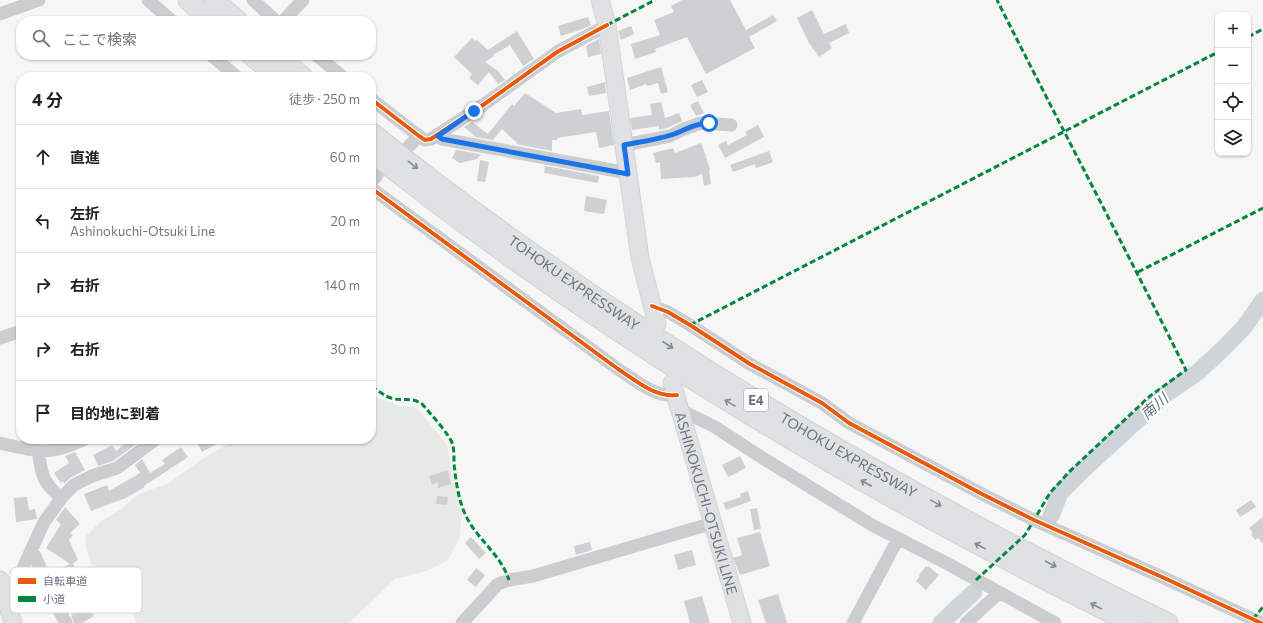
<!DOCTYPE html>
<html lang="ja">
<meta charset="utf-8">
<style>
body{margin:0;font-family:Commissioner,"Noto Sans JP",sans-serif;background:#f6f6f6;color:#222}
.controls{position:absolute;right:12px;top:12px;display:grid;overflow:hidden;border-radius:8px;box-shadow:0 1px 3px #0004}
.controls button{width:36px;height:36px;display:grid;place-items:center;padding:0;border:0;border-bottom:1px solid #e0e0e0;background:#fff;color:#222;font:20px sans-serif}
.stop{position:absolute;width:12px;height:12px;margin:-9px;border:3px solid #1a73e8;border-radius:50%;background:#fff}
.stop.end{background:#1a73e8;border-color:#fff;box-shadow:0 1px 4px #0008}
.list{margin:0;padding:0;list-style:none}
h2{display:flex;justify-content:space-between;align-items:center;height:52px;margin:0;padding:0 16px;font-size:17px}
h2 small{font-size:13px;font-weight:400;color:#767676}
.list li{display:grid;grid-template-columns:26px 1fr auto;gap:12px;align-items:center;box-sizing:border-box;height:64px;padding:0 16px;border-top:1px solid #e0e0e0}
.list b{display:block;font-size:15px;white-space:nowrap}
.list p{margin:0;font-size:13px;white-space:nowrap;color:#767676}
.list em{font-size:13px;font-style:normal;color:#767676}
.icon{flex:none;width:22px;height:22px;fill:none;stroke:currentColor;stroke-width:2;stroke-linecap:round;stroke-linejoin:round}
.map{position:relative;flex:none;width:1263px;height:623px;overflow:hidden}
.search{position:absolute;background:#fff;box-shadow:0 1px 3px #0004;left:16px;top:16px;width:360px;height:44px;display:flex;align-items:center;gap:10px;box-sizing:border-box;padding:0 14px;border-radius:16px;color:#767676;font-size:15px}
.panel{position:absolute;background:#fff;box-shadow:0 1px 3px #0004;left:16px;top:72px;width:360px;height:372px;border-radius:16px}
.map>svg:first-child{display:block}
</style>
<div class="map">
<svg width="1263" height="623" viewBox="0 0 1263 623">
<rect width="100%" height="100%" fill="#f6f6f6"/>
<path fill="#e6e9e4" d="M371 395 400 406 416 407 447 445 453 479 462 515 459 540 447 561 426 571 395 579 349 623H137L129 607 91 563 85 543 86 536 101 521 120 510 139 494 169 483 201 460 236 439H371Z"/>
<g fill="none" stroke-linecap="round" stroke-linejoin="round">
<path stroke="#ced4d8" stroke-width="17" d="M1051 516 1060 493 1084 469 1166 394 1198 372 1226 346 1245 326 1263 300
M941 623 974 592"/>
</g>
<path fill="#cfd0d1" d="M682 0H730L746 30 773 15 777 21 749 37 755 48 706 74 687 37 655 49 656 52 635 59 631 44 660 35 654 20 674 12 671 6Z
M812 10 824 34 846 24 849 33 829 43 832 48 819 57 809 43 797 18Z
M588 17 591 25 583 29 561 36 558 26Z
M631 26 634 34 621 40 618 31Z
M517 31 534 59 523 66 510 45 493 55 494 56 485 62 498 71 505 80 498 84 489 72 478 85 469 78 472 74 454 57 472 38 475 41 477 40 488 50Z
M599 39 601 54 588 57 586 46Z
M661 67 668 92 661 94 658 83 647 86 646 84 630 90 627 78Z
M702 80 708 92 697 97 691 85Z
M605 82 606 93 589 96 587 87Z
M525 93 556 113 581 109 582 115 609 111 614 145 599 148 596 132 557 138V140H552V151L516 144 517 143 502 129 493 140 476 137 464 127 472 122 488 134 512 104 514 106Z
M698 101 704 113 696 116 690 105Z
M661 102 665 118 679 113 682 121 667 128 659 130V126L632 130 630 118 652 115 650 104Z
M758 125 764 137 725 158 718 145 726 141 728 145 747 135 745 132Z
M701 143 706 156H704L706 157 710 170 709 171 711 184 704 186 702 174 694 177 661 179 660 162 656 163 653 153 673 148 675 153Z
M456 150 480 154H481L477 159 460 163 452 158Z
M769 151 773 162 756 168 755 164 733 172 730 165Z
M480 160 489 162 485 182 477 181Z
M545 166 599 176 598 183 544 173Z
M586 196 607 200 604 214 584 211Z
M130 439H143L113 461 98 466 93 455 112 445 116 451Z
M195 439H226L202 452Z
M181 447 188 457 144 486 145 487 126 498 91 511 84 494 107 485 109 491 140 473 135 465 142 459 150 473 165 464 162 460Z
M75 452 85 470 70 478 64 484 63 481 61 483 54 473 69 463 65 456Z
M740 456 746 468 728 477 722 465Z
M448 470 451 484 438 488V482L432 485 429 476Z
M748 491 751 501 726 510 723 503 741 497 740 494Z
M437 496 448 497 447 505 436 504Z
M27 497 29 510 35 509 37 519 16 522 14 498Z
M1251 500 1256 507 1240 517 1236 510Z
M65 507 80 524 70 533 73 535 69 540 78 560 73 563 84 594 82 595 94 616 82 623H74L71 615 76 612 72 604 63 580 56 583 51 572 70 564 46 548 61 524 56 520Z
M757 508 761 529 754 530 750 509Z
M1263 517V544L1258 538 1255 540 1251 534 1253 533 1249 528Z
M760 532 770 566 740 575 733 558 742 555 737 538Z
M471 537 486 553 479 559 465 543Z
M590 542 592 550 576 555 574 546Z
M692 550 696 565 678 570 674 555Z
M926 566 927 568 928 566 939 575 926 590 916 581 920 576 919 575Z
M476 568 485 575 476 587 467 580Z
M778 594 787 623H766L758 600Z
M702 596 710 623H690L684 601Z"/>
<g fill="none" stroke-linecap="round" stroke-linejoin="round">
<defs>
<g id="major">
<path d="M600 0 607 25 640 258 657 324"/>
<path id="s1" d="M672 383 742 623"/>
<path d="M0 580 13 623"/>
</g>
<g id="highway">
<path d="M188 0 212 21"/>
<path d="M214 0 238 21"/>
<path d="M251 55 277 77"/>
<path d="M277 55 303 77"/>
<path id="s2" d="M371 132C420 172 470 209 522 246 725 391 943 514 1168 623"/>
<path d="M371 152C605 338 863 491 1131 623"/>
</g>
</defs>
<use href="#major" stroke="#d3d4d5" stroke-width="19"/>
<use href="#highway" stroke="#d2d2d3" stroke-width="21"/>
<path stroke="#cccdcf" stroke-width="13" d="M148 0 172 21
M253 0 276 21
M0 14 39 0
M283 21 303 0
M211 55 237 77
M316 55 343 77
M371 99 419 136 425 140 431 139 483 105 557 52 607 25
M438 136 442 139 628 173
M624 145 670 136 684 129 701 123 731 125
M408 147 419 136
M371 182 377 176
M371 188 618 369C635 380 655 398 677 395
M652 306 668 312 690 325 750 364 822 403 849 423 982 494 1034 520 1162 577 1261 623
M0 338 21 331
M681 410 715 427 761 457 872 525 950 565 1055 623
M0 443C19 447 39 454 58 449 68 447 76 443 85 439
M38 451C42 475 42 482 61 498
M30 552 35 556 58 609 66 623
M6 599 14 588 44 522 63 496 74 485 92 476 117 468 156 439
M462 623 498 584 509 580 533 576 713 523
M853 623 898 539
M966 623 999 593"/>
<use href="#major" stroke="#e0e1e2" stroke-width="17"/>
<use href="#highway" stroke="#e0e1e2" stroke-width="19"/>
<path stroke="#00873e" stroke-width="3" stroke-dasharray="6 3" stroke-linecap="butt" d="M607 25 655 0
M1248 37 1263 29
M1138 272 1263 208
M690 325 1218 52
M371 387C378 390 384 396 391 398 402 402 410 396 422 404 430 413 450 435 453 445 454 451 454 458 454 464 456 481 458 498 465 514 477 540 500 553 509 580
M976 580 1025 535 1050 493 1069 472 1150 396 1186 370C1124 246 1059 123 997 0
M1253 619 1263 607"/>
<defs>
<path id="cycleway" d="M371 99 419 136 425 140 431 139 483 105 557 52 607 25
M371 188 618 369C635 380 655 398 677 395
M652 306 668 312 690 325 750 364 822 403 849 423 982 494 1034 520 1162 577 1261 623"/>
</defs>
<use href="#cycleway" stroke="#fff" stroke-width="6"/>
<use href="#cycleway" stroke="#e8590c" stroke-width="4"/>
</g>
<defs><path id="oneway-shaft" d="M-6 0H5M1.5-3L5.5 0L1.5 3" fill="none" stroke-width="1.6" stroke-linecap="round" stroke-linejoin="round"/></defs>
<g stroke="#818a96">
<use href="#oneway-shaft" transform="translate(413 165) rotate(37)"/>
<use href="#oneway-shaft" transform="translate(668 345) rotate(33)"/>
<use href="#oneway-shaft" transform="translate(730 403) rotate(-149)"/>
<use href="#oneway-shaft" transform="translate(866 483) rotate(-150)"/>
<use href="#oneway-shaft" transform="translate(936 503) rotate(29)"/>
<use href="#oneway-shaft" transform="translate(980 546) rotate(-153)"/>
<use href="#oneway-shaft" transform="translate(1051 564) rotate(28)"/>
<use href="#oneway-shaft" transform="translate(1096 606) rotate(-153)"/>
</g>
<g fill="none" stroke-linecap="round" stroke-linejoin="round">
<path stroke="#1a73e8" stroke-width="5" d="M474 111 438 136 442 139 628 174 624 145C639 142 656 140 671 135 684 131 694 123 709 123"/>
</g>
<g text-anchor="middle" dominant-baseline="central" stroke-width="4" stroke-linejoin="round" paint-order="stroke">
<rect fill="#fff" stroke="#969ea8" stroke-width="1" x="744" y="389" width="24" height="22" rx="3"/>
<g font-size="13" font-weight="bold" fill="#697483">
<text x="756" y="400">E4</text>
</g>
<g font-size="14" fill="#697483" stroke="#fff">
<text stroke="none"><textPath href="#s2" startOffset="253">TOHOKU EXPRESSWAY</textPath></text>
<text stroke="none"><textPath href="#s2" startOffset="577">TOHOKU EXPRESSWAY</textPath></text>
<text stroke="none"><textPath href="#s1" startOffset="125">ASHINOKUCHI-OTSUKI LINE</textPath></text>
</g>
<g font-size="15" font-style="italic" fill="#64747f" stroke="#fff">
<text transform="translate(1154 406) rotate(-41)">南川</text>
</g>
</g>
<rect x="10" y="567" width="132" height="46" rx="6" fill="#fff" stroke="#d2d5da" stroke-width="1"/>
<rect x="18" y="578" width="18" height="6" fill="#e8590c"/>
<rect x="18" y="596" width="18" height="6" fill="#00873e"/>
<g font-size="11" fill="#697483">
<text x="43" y="585">自転車道</text>
<text x="43" y="603">小道</text>
</g>
</svg>
<div class="controls">
<button>+</button>
<button>−</button>
<button><svg class="icon" aria-label="locate" viewBox="0 0 24 24"><circle cx="12" cy="12" r="6"/><path d="M12 2v4M12 18v4M2 12h4M18 12h4"/></svg></button>
<button><svg class="icon" aria-label="layers" viewBox="0 0 24 24"><path d="M12 4l9 5-9 5-9-5zM3 14l9 5 9-5"/></svg></button>
</div>
<div class="stop" style="left:709px;top:123px"></div>
<div class="stop end" style="left:474px;top:111px"></div>
<div class="search"><svg class="icon" aria-label="search" viewBox="0 0 24 24"><circle cx="10" cy="10" r="6"/><path d="M15 15l6 6"/></svg>ここで検索</div>
<section class="panel">
<h2>4 分<small>徒歩 · 250 m</small></h2>
<ul class="list">
<li><svg class="icon" aria-label="ahead" viewBox="0 0 24 24"><path d="M12 20V5M6 11l6-6 6 6"/></svg><div><b>直進</b></div><em>60 m</em></li>
<li><svg class="icon" aria-label="left" viewBox="0 0 24 24"><path d="M17 20v-9H6M10 6l-5 5 5 5"/></svg><div><b>左折</b><p>Ashinokuchi-Otsuki Line</p></div><em>20 m</em></li>
<li><svg class="icon" aria-label="right" viewBox="0 0 24 24"><path d="M7 20v-9h11M14 6l5 5-5 5"/></svg><div><b>右折</b></div><em>140 m</em></li>
<li><svg class="icon" aria-label="right" viewBox="0 0 24 24"><path d="M7 20v-9h11M14 6l5 5-5 5"/></svg><div><b>右折</b></div><em>30 m</em></li>
<li><svg class="icon" aria-label="arrive" viewBox="0 0 24 24"><path d="M6 21V4h12l-3 4 3 4H6"/></svg><div><b>目的地に到着</b></div></li>
</ul>
</section>
</div>
